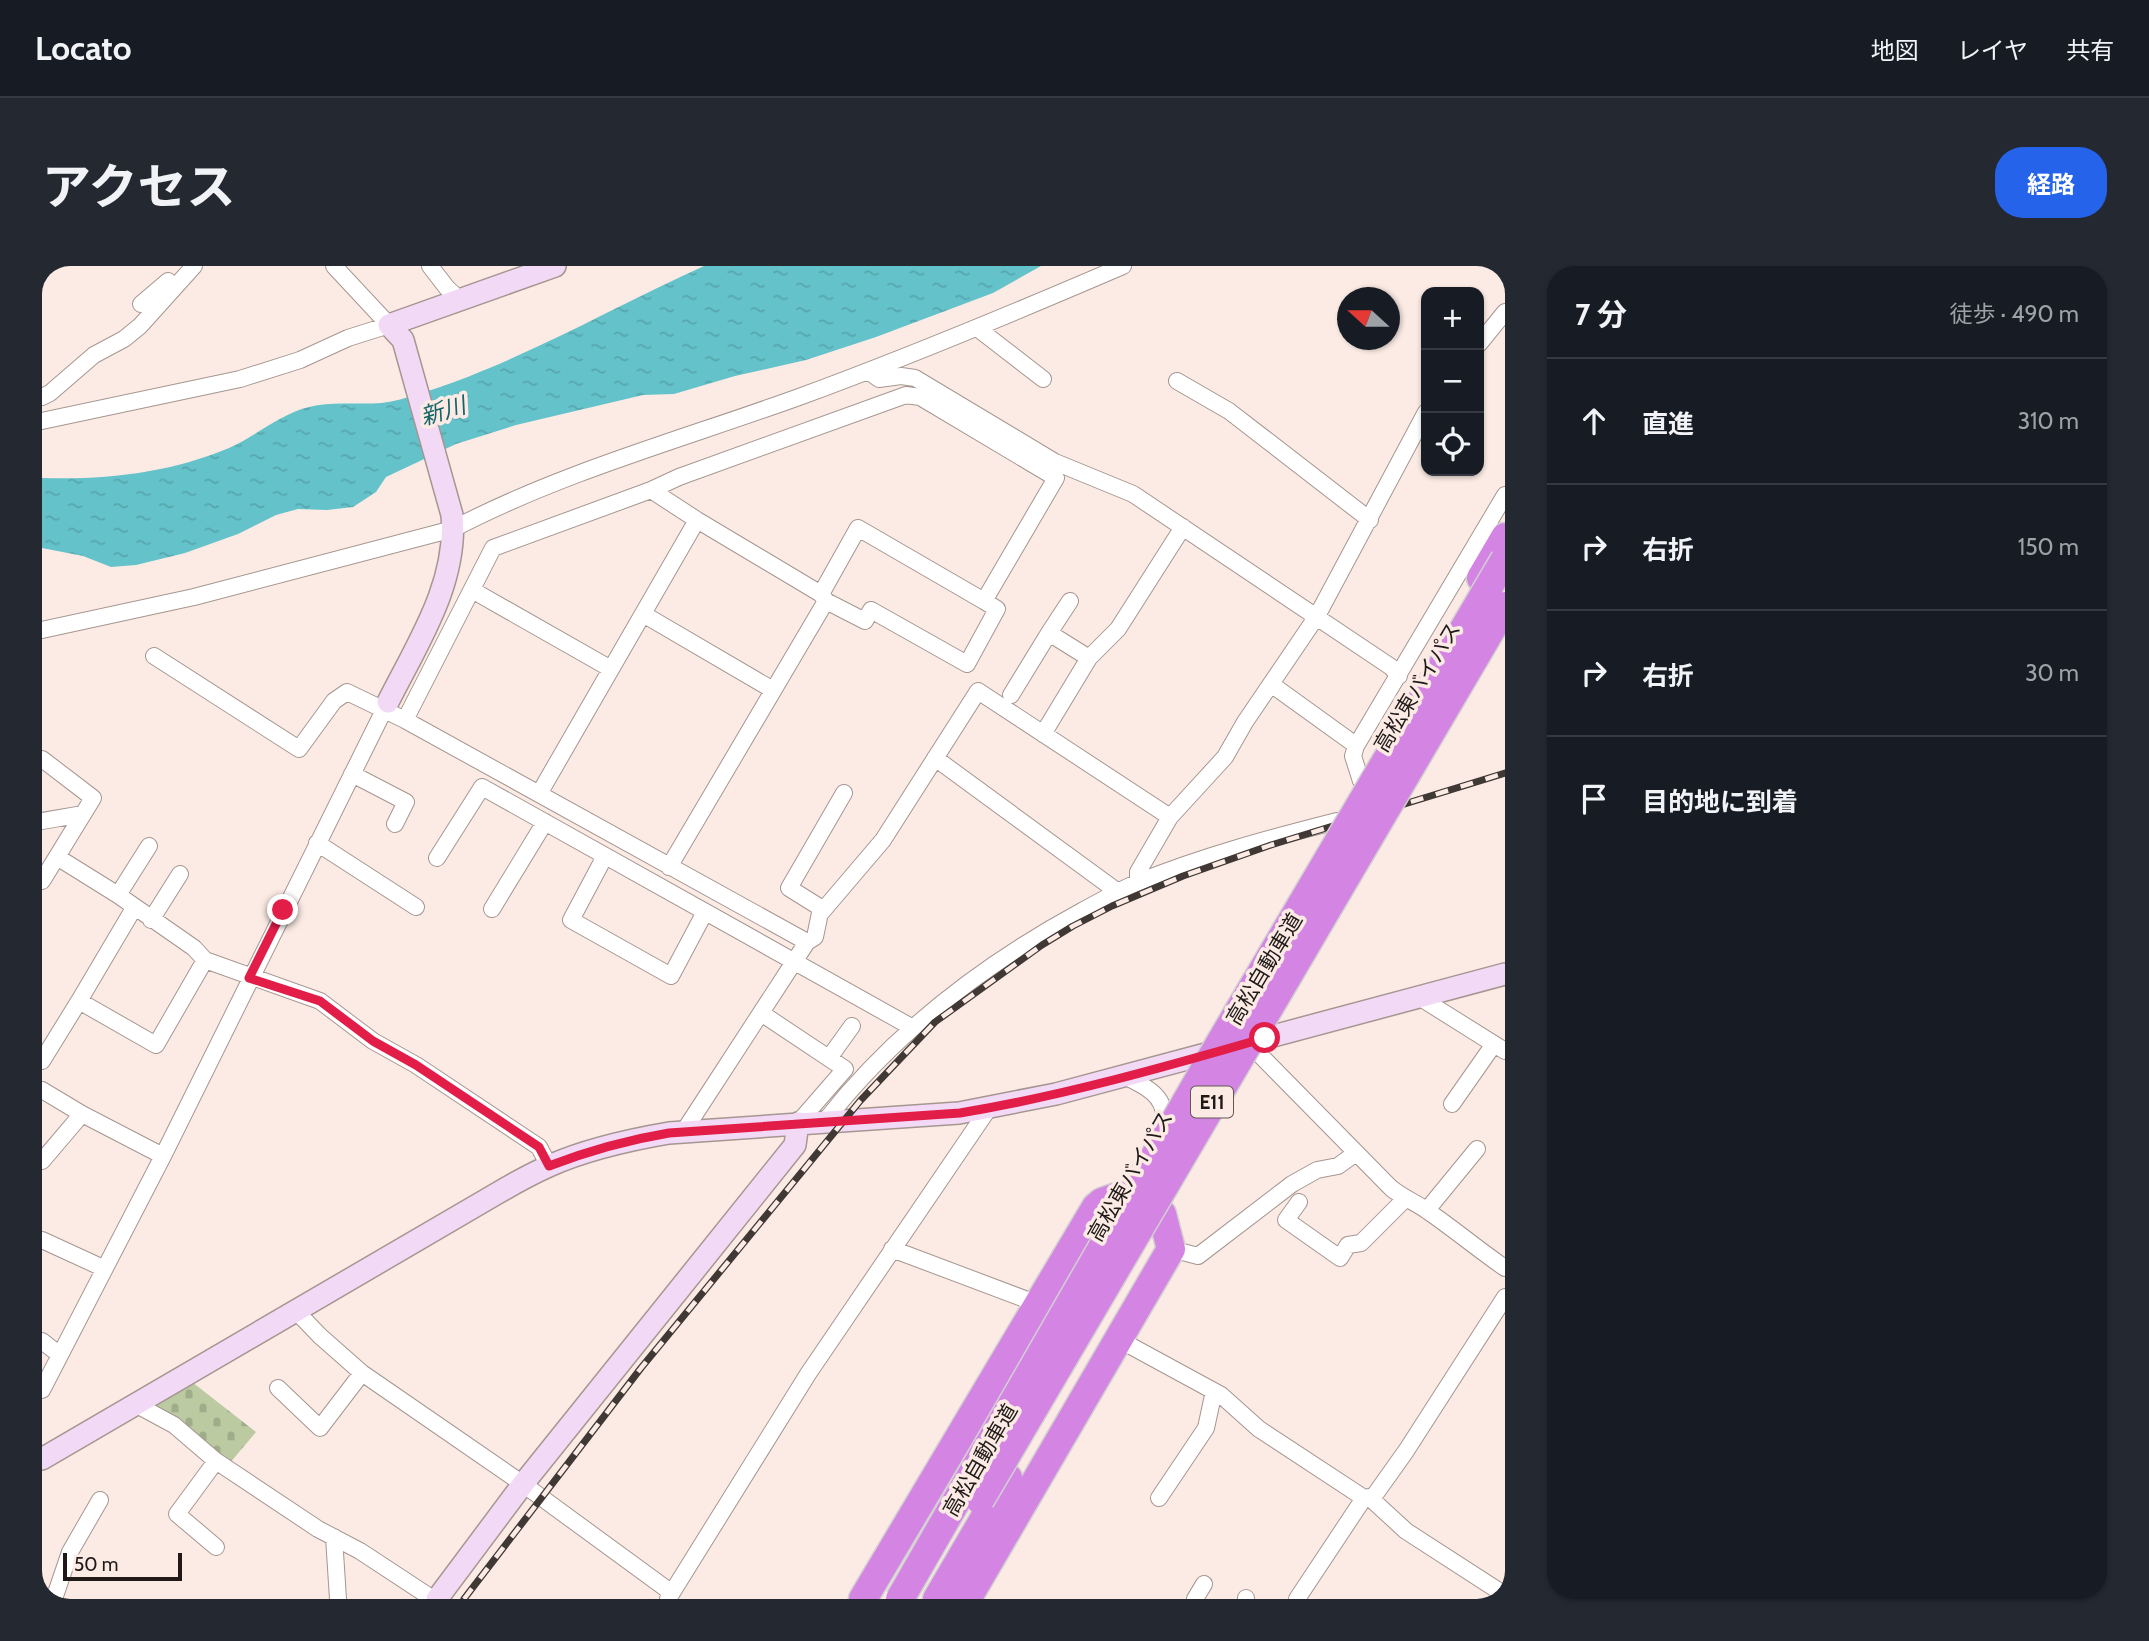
<!DOCTYPE html>
<html lang="ja">
<meta charset="utf-8">
<style>
body{margin:0;font-family:Cabin,"Noto Sans JP",sans-serif;background:#242831;color:#f1f3f6}
.controls{position:absolute;right:21px;top:21px;display:grid;overflow:hidden;border-radius:14px;box-shadow:0 2px 5px #0004}
.controls button{width:63px;height:63px;display:grid;place-items:center;padding:0;border:0;border-bottom:2px solid #363941;background:#171b24;color:#f1f3f6;font:35px sans-serif}
.compass{position:absolute;left:1295px;top:21px;width:63px;height:63px;border-radius:50%;background:#171b24;box-shadow:0 2px 5px #0004;rotate:291deg}
.scale{position:absolute;left:21px;bottom:18px;width:119px;box-sizing:border-box;padding-left:7px;border:4px solid #1f1917;border-top:0;font-size:19px;line-height:24px;white-space:nowrap;color:#1f1917;-webkit-text-stroke:5px #fbebe4;paint-order:stroke}
.stop{position:absolute;width:21px;height:21px;margin:-16px;border:5px solid #e11d48;border-radius:50%;background:#fff}
.stop.end{background:#e11d48;border-color:#fff;box-shadow:0 2px 7px #0008}
.list{margin:0;padding:0;list-style:none}
h2{display:flex;justify-content:space-between;align-items:center;height:91px;margin:0;padding:0 28px;font-size:30px}
h2 small{font-size:23px;font-weight:400;color:#9ea1a6}
.list li{display:grid;grid-template-columns:46px 1fr auto;gap:21px;align-items:center;box-sizing:border-box;height:126px;padding:0 28px;border-top:2px solid #363941}
.list b{display:block;font-size:26px;white-space:nowrap}
.list em{font-size:23px;font-style:normal;color:#9ea1a6}
.icon{flex:none;width:38px;height:38px;fill:none;stroke:currentColor;stroke-width:2;stroke-linecap:round;stroke-linejoin:round}
.map{position:relative;flex:none;width:1463px;height:1333px;overflow:hidden;border-radius:28px}
header{display:flex;align-items:center;gap:42px;box-sizing:border-box;height:98px;padding:0 35px;background:#171b24;border-bottom:2px solid #363941}
header strong{font-size:33px}
nav{display:flex;gap:38px;margin-inline-start:auto;font-size:24px}
.intro{display:flex;align-items:center;justify-content:space-between;box-sizing:border-box;height:168px;padding:0 42px}
h1{margin:0;font-size:49px}
.button{padding:18px 32px;border-radius:28px;background:#2563eb;color:#fff;font-size:24px;font-weight:700}
main{display:flex;gap:42px;padding:0 42px}
aside{flex:1;background:#171b24;border-radius:28px;box-shadow:0 2px 5px #0004}
.map>svg:first-child{display:block}
</style>
<header>
<strong>Locato</strong>
<nav><a>地図</a><a>レイヤ</a><a>共有</a></nav>
</header>
<div class="intro"><h1>アクセス</h1><a class="button">経路</a></div>
<main>
<div class="map">
<svg width="1463" height="1333" viewBox="0 0 1463 1333">
<defs>
<pattern id="cemetery-stones" width="16" height="16" patternUnits="userSpaceOnUse" patternTransform="scale(1.75)"><rect width="16" height="16" fill="#bbcaa1"/><path d="M2 7V4a2 2 0 0 1 4 0v3zM10 15v-3a2 2 0 0 1 4 0v3z" fill="#a0ad8a"/></pattern>
<pattern id="water-ripples" width="26" height="14" patternUnits="userSpaceOnUse" patternTransform="scale(1.75)"><rect width="26" height="14" fill="#64c2ca"/><path d="M2 4q2-2 4 0t4 0M15 11q2-2 4 0t4 0" fill="none" stroke="#56a6ad"/></pattern>
</defs>
<rect width="100%" height="100%" fill="#fbebe4"/>
<path fill="url(#cemetery-stones)" d="M150 1116 214 1166 187 1198 108 1142Z"/>
<path fill="url(#water-ripples)" d="M662 0H999L951 27 834 71 764 94 693 110 632 128 601 129 474 159 414 178 344 211 334 226 311 241 285 244 256 243 234 249 196 268 143 287 94 299 69 301 41 290 0 282V212C65 214 127 207 187 182 214 170 238 148 267 141 296 133 327 142 356 134 465 104 560 46 662 0Z"/>
<g fill="none" stroke-linecap="round" stroke-linejoin="round">
<defs>
<path id="street" d="M388 0 405 22 418 34
M99 38 126 15
M935 62 1001 113
M1437 78 1463 46
M826 105 837 113 859 110 873 112 1013 196 1091 228 1349 401 1357 410
M1135 115 1187 145 1328 254
M0 131 8 127 52 89 82 73 98 60 152 0
M0 155 198 113 258 94 306 72 347 59 292 0
M609 224 637 211 864 129 878 131 1014 212 942 335 816 262 779 328
M430 324 569 403
M784 335 823 355 829 344 925 398 955 343 942 335
M601 348 731 424
M0 364 152 331 411 263C520 206 641 173 757 131 866 91 974 46 1081 0
M1007 367 1028 335
M112 390 257 483 292 435 305 426 363 454 765 676 642 865
M1229 418 1308 475
M969 429 1007 367 1047 392
M363 454 451 282 609 224 655 254
M1001 468 1047 392 1076 363 1141 261
M893 492 1076 626
M0 493 51 532 0 615
M310 508 364 536 353 558
M1319 515 1311 490 1314 480 1463 229
M497 528 655 254 779 328 784 335 627 601
M0 555 41 548
M275 577 374 641
M563 590 529 654 629 710 663 646
M15 591 76 629 152 682 163 694 278 735 331 775 374 799 497 881 507 900
M395 592 440 521 871 762
M1096 616V606L1128 551
M76 629 107 580
M92 642 37 735 114 779 163 694
M450 643 503 556
M778 648 841 574 936 425 1128 551 1183 491 1203 456 1275 350 1384 146
M109 654 138 608
M765 676 773 671 779 642 747 622 802 527
M1377 731 1463 785
M719 747 803 803 756 857
M1215 786 1349 922C1361 932 1375 937 1387 946 1413 964 1437 984 1463 1002
M787 792 810 760
M0 795 37 735
M1082 810C1101 819 1124 829 1122 854
M0 824 40 848 0 895
M1410 838 1452 778
M40 848 121 890
M783 855C852 767 942 698 1040 645 1059 635 1077 624 1097 616 1161 590 1228 572 1295 555
M1257 936 1244 954 1298 992 1306 979 1319 977 1363 933
M1385 944 1435 883
M0 974 61 1002
M850 983 996 1038
M1129 983 1156 990 1250 918 1275 904 1296 900 1314 887
M253 1044 278 1070 320 1107 481 1218 630 1327
M1076 1073 1179 1129 1217 1163 1322 1232
M0 1075 18 1089
M236 1122 278 1162 320 1107
M0 1124 121 890 346 436
M95 1139 132 1159 174 1195 276 1263 318 1285 391 1333
M1327 1231 1364 1265 1463 1329
M1117 1232 1164 1162 1172 1125
M292 1271 296 1333
M174 1281 135 1248 174 1195
M12 1333 28 1286 58 1234
M626 1333 766 1108 947 842
M1153 1333 1162 1318
M1204 1333V1332
M1255 1333 1322 1232 1332 1230 1364 1185 1463 1031"/>
<path id="secondary" d="M346 436C375 378 416 317 410 249L361 74 347 59 513 0
M0 1193 454 928C471 918 489 908 507 900 545 883 586 874 627 867L917 847 1014 828 1463 708
M395 1333 481 1218 753 879 756 857"/>
<path id="highway" d="M1439 312 1463 271
M821 1333 1054 941 1060 936 1077 930
M895 1333 966 1212
M925 1333 1129 983 1120 948"/>
</defs>
<use href="#street" stroke="#a59690" stroke-width="18"/>
<use href="#secondary" stroke="#a59690" stroke-width="24"/>
<use href="#highway" stroke="#d2d1d1" stroke-width="31"/>
<use href="#street" stroke="#fff" stroke-width="16"/>
<use href="#secondary" stroke="#f2daf7" stroke-width="21"/>
<use href="#highway" stroke="#d484e3" stroke-width="28"/>
<defs>
<path id="rail" d="M422 1333 599 1102 818 835 893 756 1000 679 1031 660 1070 640 1141 610 1229 579 1463 507"/>
</defs>
<use href="#rail" stroke="#3f3835" stroke-width="7"/>
<use href="#rail" stroke="#fbebe4" stroke-width="4.5" stroke-dasharray="13" stroke-linecap="butt"/>
<defs>
<path id="highway-bridge" d="M938 1234 1463 340
M858 1333 1178 777 1463 293"/>
</defs>
<use href="#highway-bridge" stroke="#d2d1d1" stroke-width="31" stroke-linecap="butt"/>
<use href="#highway-bridge" stroke="#d484e3" stroke-width="28"/>
</g>
<g fill="none" stroke-linecap="round" stroke-linejoin="round">
<path stroke="#e11d48" stroke-width="9" d="M241 644 207 712 278 735 331 775 374 799 497 881 507 900C546 885 585 874 627 867L918 847C1020 830 1123 801 1223 772"/>
</g>
<g text-anchor="middle" dominant-baseline="central" stroke-width="7" stroke-linejoin="round" paint-order="stroke">
<rect fill="#fbebe4" stroke="#615854" stroke-width="2" x="1149" y="820.5" width="42" height="31" rx="5"/>
<g font-size="19" font-weight="bold" fill="#1f1917">
<text x="1170" y="836">E11</text>
</g>
<g font-size="21" fill="#1f1917" stroke="#fbebe4">
<text transform="translate(1375 421) rotate(-59)">高松東バイパス</text>
<text transform="translate(1222 703) rotate(-59)">高松自動車道</text>
<text transform="translate(1088 910) rotate(-60)">高松東バイパス</text>
<text transform="translate(938 1194) rotate(-60)">高松自動車道</text>
</g>
<g font-size="23" font-style="italic" fill="#126268" stroke="#fbebe4">
<text transform="translate(401 145) rotate(-17)">新川</text>
</g>
</g>
</svg>
<div class="controls">
<button>+</button>
<button>−</button>
<button><svg class="icon" aria-label="locate" viewBox="0 0 24 24"><circle cx="12" cy="12" r="6"/><path d="M12 2v4M12 18v4M2 12h4M18 12h4"/></svg></button>
</div>
<svg class="compass" viewBox="-18 -18 36 36"><path d="M0-13l5 13h-10z" fill="#e53935"/><path d="M0 13l5-13h-10z" fill="#9ea1a6"/></svg>
<div class="scale">50 m</div>
<div class="stop" style="left:1223px;top:772px"></div>
<div class="stop end" style="left:241px;top:644px"></div>
</div>
<aside>
<h2>7 分<small>徒歩 · 490 m</small></h2>
<ul class="list">
<li><svg class="icon" aria-label="ahead" viewBox="0 0 24 24"><path d="M12 20V5M6 11l6-6 6 6"/></svg><div><b>直進</b></div><em>310 m</em></li>
<li><svg class="icon" aria-label="right" viewBox="0 0 24 24"><path d="M7 20v-9h11M14 6l5 5-5 5"/></svg><div><b>右折</b></div><em>150 m</em></li>
<li><svg class="icon" aria-label="right" viewBox="0 0 24 24"><path d="M7 20v-9h11M14 6l5 5-5 5"/></svg><div><b>右折</b></div><em>30 m</em></li>
<li><svg class="icon" aria-label="arrive" viewBox="0 0 24 24"><path d="M6 21V4h12l-3 4 3 4H6"/></svg><div><b>目的地に到着</b></div></li>
</ul>
</aside>
</main>
